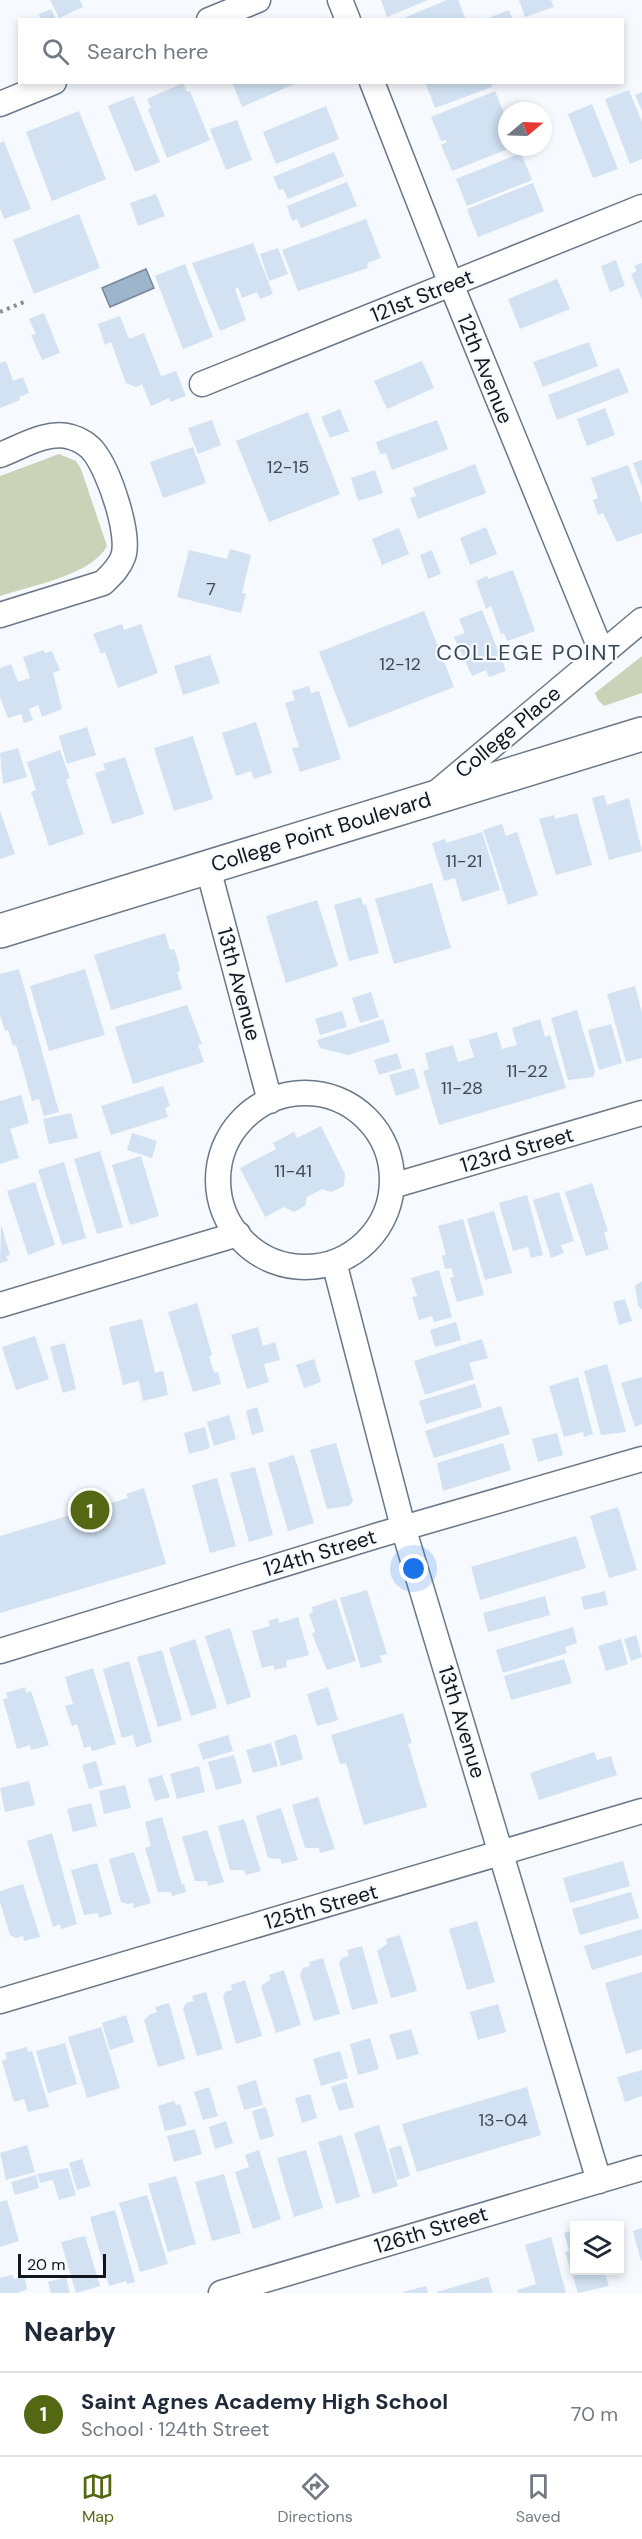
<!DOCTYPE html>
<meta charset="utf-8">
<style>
body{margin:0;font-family:"DM Sans",sans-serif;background:#f6f6f7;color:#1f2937}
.controls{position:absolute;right:18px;bottom:18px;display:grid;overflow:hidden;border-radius:0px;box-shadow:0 3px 9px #0003}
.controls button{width:54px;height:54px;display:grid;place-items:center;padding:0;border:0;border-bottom:2px solid #e0e1e3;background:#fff;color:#1f2937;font:30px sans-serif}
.compass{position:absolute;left:498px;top:102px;width:54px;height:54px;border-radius:50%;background:#fff;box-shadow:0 3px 9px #0003;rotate:71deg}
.scale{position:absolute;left:18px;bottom:15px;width:88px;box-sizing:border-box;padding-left:6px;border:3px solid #10161b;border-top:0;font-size:16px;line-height:21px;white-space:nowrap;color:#10161b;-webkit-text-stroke:4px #f6f9fd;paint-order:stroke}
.you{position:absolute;left:414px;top:1569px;width:21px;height:21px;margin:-15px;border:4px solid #fff;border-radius:50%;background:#1a73e8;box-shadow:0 0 0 9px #1a73e833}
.badge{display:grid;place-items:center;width:39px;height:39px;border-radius:50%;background:#546814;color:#fff;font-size:20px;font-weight:700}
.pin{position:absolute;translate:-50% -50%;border:3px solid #fff;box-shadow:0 2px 6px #0006}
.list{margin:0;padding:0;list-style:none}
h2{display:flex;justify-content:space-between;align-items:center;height:78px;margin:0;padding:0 24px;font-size:26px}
h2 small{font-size:20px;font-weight:400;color:#747a83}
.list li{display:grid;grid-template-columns:39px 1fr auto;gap:18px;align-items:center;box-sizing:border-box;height:84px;padding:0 24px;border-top:2px solid #e0e1e3}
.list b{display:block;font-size:22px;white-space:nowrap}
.list p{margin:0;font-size:20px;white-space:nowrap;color:#747a83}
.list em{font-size:20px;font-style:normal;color:#747a83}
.icon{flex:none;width:33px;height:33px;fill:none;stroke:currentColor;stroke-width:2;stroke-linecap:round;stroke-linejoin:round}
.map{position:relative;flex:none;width:642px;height:2293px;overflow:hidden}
.search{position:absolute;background:#fff;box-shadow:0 3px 9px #0003;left:18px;right:18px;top:18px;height:66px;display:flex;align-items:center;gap:15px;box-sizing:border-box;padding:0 21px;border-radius:0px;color:#747a83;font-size:22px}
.sheet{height:162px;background:#fff}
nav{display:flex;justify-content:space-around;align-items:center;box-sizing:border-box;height:84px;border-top:2px solid #e0e1e3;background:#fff;font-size:16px;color:#747a83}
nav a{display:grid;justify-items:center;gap:3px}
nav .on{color:#546814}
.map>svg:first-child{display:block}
</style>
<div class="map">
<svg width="642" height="2293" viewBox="0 0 642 2293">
<rect width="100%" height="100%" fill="#f6f9fd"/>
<path fill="#cad3b7" d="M59 454 76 461 81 469 107 546C92 575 30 586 0 596V476Z
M642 656V693L604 706 598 700 595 693Z"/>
<path fill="#9fb5cc" stroke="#748597" stroke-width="1.5" d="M146 269 154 288 110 307 102 288Z"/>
<path fill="#d2e2f3" d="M50 0H80L83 7 59 18Z
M381 0H428L387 17Z
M447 0H458L466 20H399Z
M519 0H551L554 7 525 17Z
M51 9 56 20H41L39 14Z
M509 10 513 20H486V19Z
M232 82H299L242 107Z
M425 82H491L492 87 435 108Z
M183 83 187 92 190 91 210 140 167 158 148 109 151 108 147 99Z
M629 90 642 122V159L630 164 605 99Z
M495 91 506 118 507 147H513L452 171 441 145 447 142 446 140 441 141 431 117Z
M642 92V111L635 95Z
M133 96 160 162 135 172 108 106Z
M592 104 618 169 593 178 568 114Z
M326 106 339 139 276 164 263 132Z
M79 111 106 179 52 201 26 132Z
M237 120 252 160 226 170 210 129Z
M4 141 31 209 4 219 0 208V143Z
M334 152 344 176 288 199 283 189 279 190 273 177Z
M521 153 532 180 467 206 456 179Z
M347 182 357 206 301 228 297 219 292 221 287 206Z
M533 183 544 211 478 237 467 209Z
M156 194 165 216 138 226 130 203Z
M79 214 100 268 34 294 13 240Z
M366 219 381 258 367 263 368 268 298 291 282 250Z
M253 243 273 294 260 299 257 292 242 298 238 287 235 289 246 320 220 331 192 263Z
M278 248 288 274 269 281 260 254Z
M616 260 625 286 610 292 601 266Z
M642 263V300L631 274 637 271 634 266Z
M185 264 213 337 183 349 155 276Z
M557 279 570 309 520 329 508 299Z
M44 313 60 353 42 360 31 335 36 334 29 319Z
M120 316 129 339 144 333 161 376 176 371 186 396 170 402 169 398 151 406 142 384 136 387 126 383 111 342 105 345 98 324Z
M589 342 598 366 543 387 533 362Z
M6 361 13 381 23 377 29 393 19 397 20 400 0 408V363Z
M422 361 434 388 387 409 374 381Z
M619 368 629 392 557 420 548 395Z
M605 408 615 435 587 446 577 419Z
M340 409 349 431 330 438 321 417Z
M308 412 340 494 269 522 236 441Z
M212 420 221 445 198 454 188 428Z
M437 420 448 449 392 470 386 453 380 454 376 442Z
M193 447 206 483 163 498 150 462Z
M642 460V487L633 463Z
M475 464 486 493 418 519 410 498 416 496 413 488Z
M628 465 642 504V533L617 542 603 513 598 515 593 500 598 498 591 478Z
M375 470 383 493 358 501 351 478Z
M486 527 497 554 470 565 460 538Z
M399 528 409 554 382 565 372 539Z
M230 549 251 555 242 593 246 594 241 613 177 597 189 550 227 559Z
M432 550 441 574 428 579 420 555Z
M513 570 535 631 507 641 504 633 501 634 491 606 486 609 476 581 487 576 488 579Z
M482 610 506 671 489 677 486 670 472 676 454 637 465 633 459 619Z
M424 611 454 687 349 728 319 652Z
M122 624 124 630 141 624 158 673 118 688 105 652 101 654 93 634Z
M44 650 45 653 52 651 60 670 53 673 62 709 42 717 38 705 29 709 33 720 24 723 21 714 8 718 0 697V668L11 664 18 682 30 678 23 657Z
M210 655 220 683 183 695 174 666Z
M309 686 311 693 319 691 341 759 300 772 292 748 299 747 285 703 295 700 292 691Z
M256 722 272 773 254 779 251 771 236 776 222 733Z
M87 727 96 755 67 764 59 736Z
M193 736 213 799 174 811 154 748Z
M18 748 27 777 3 784 0 753Z
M60 750 70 778 66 780 84 834 49 846 31 792 36 790 27 762Z
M125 757 144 814 112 824 95 773 105 770 103 764Z
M604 795 607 805 629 798 642 851 609 860 592 798Z
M0 811 15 854 0 859Z
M577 813 592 865 556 875 539 819 554 815 555 819Z
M502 824 506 836 517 832 538 895 508 905 483 830Z
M482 832 500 890 462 902 455 878 444 881 432 843 445 839 446 843Z
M432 883 451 948 394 964 375 899Z
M361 897 363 905 366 904 379 953 349 961 334 905Z
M317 900 338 966 286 983 266 916Z
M165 933 170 950 174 949 178 960 180 971 177 972 182 989 111 1010 94 955Z
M19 969 59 1112 44 1116 39 1099 32 1101 16 1045 13 1046 8 1030 5 1031 0 1015V974Z
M85 969 105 1035 49 1051 30 986Z
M635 986 642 1013V1058L626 1062 607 994Z
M371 992 379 1017 360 1023 352 998Z
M187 1005 202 1044 198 1045 204 1062 133 1084 115 1027Z
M577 1010 595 1071 593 1077 568 1080 551 1018Z
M342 1011 347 1027 320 1035 315 1019Z
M383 1019 390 1042 348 1055 320 1048 317 1040Z
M540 1019 545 1037 550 1035 566 1088 439 1125 423 1071 429 1069 425 1053 453 1045 458 1062 465 1060 474 1057 469 1040 497 1032 502 1049 517 1045 512 1028Z
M611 1024 622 1063 599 1070 588 1030Z
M397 1053 402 1068 379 1075 374 1060Z
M414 1068 420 1088 396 1096 389 1075Z
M163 1086 170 1106 165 1108 168 1117 111 1135 101 1106Z
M21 1095 29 1123 10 1129 19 1158 0 1164V1101Z
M71 1113 78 1138 49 1144 43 1119Z
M321 1126 345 1174 344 1186 331 1192 322 1189 307 1197 305 1206 294 1212 284 1207 265 1217 240 1168 276 1149 273 1143 294 1132 297 1138Z
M132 1133 157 1141 152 1158 127 1150Z
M100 1151 123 1227 97 1234 74 1159Z
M141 1156 159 1216 130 1225 112 1165Z
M64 1162 86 1238 62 1245 38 1170Z
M35 1182 55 1245 28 1255 7 1191Z
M592 1183 608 1231 604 1233 609 1249 586 1256 565 1192Z
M559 1192 574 1241 561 1245 564 1253 551 1258 533 1200Z
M527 1195 543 1255 531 1258 528 1247 513 1251 499 1203Z
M494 1211 512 1273 485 1280 467 1219Z
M463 1219 484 1295 457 1302 450 1278 454 1277 451 1268 445 1269 442 1256 446 1254 438 1226Z
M1 1224 10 1255 6 1256 8 1261 0 1263Z
M439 1270 452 1317 434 1322 432 1316 419 1320 412 1297 417 1296 411 1278Z
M642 1281V1310L638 1305 635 1286Z
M625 1299 632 1321 619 1325 613 1302Z
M197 1303 212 1355 209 1356 214 1373 218 1372 221 1384 193 1392 168 1312Z
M142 1319 155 1373 163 1371 168 1395 143 1401 139 1381 123 1385 109 1327Z
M456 1322 461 1340 435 1347 430 1330Z
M258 1327 263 1346 275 1342 280 1360 264 1364 269 1382 247 1389 231 1335Z
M35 1336 49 1379 16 1390 2 1347Z
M482 1339 488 1358 469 1363 474 1379 425 1395 414 1361Z
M65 1343 76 1389 63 1393 50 1347Z
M314 1359 321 1382 304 1388 296 1365Z
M607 1364 626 1432 601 1435 584 1371Z
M578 1377 593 1434 584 1437 583 1432 564 1437 549 1386Z
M642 1377V1424L635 1427 621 1383Z
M475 1384 482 1407 426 1424 419 1401Z
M501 1406 510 1434 434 1458 425 1431Z
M257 1407 264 1431 252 1435 246 1411Z
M229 1415 236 1439 214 1446 207 1422Z
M205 1427 210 1448 189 1454 184 1433Z
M557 1433 563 1455 538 1462 532 1439Z
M336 1443 353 1501 349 1506 327 1509 310 1450Z
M503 1443 511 1470 443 1491 437 1463Z
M294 1455 314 1523 288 1531 268 1463Z
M255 1467 273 1535 249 1542 230 1473Z
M217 1478 236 1546 210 1553 192 1485Z
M144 1488 166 1564 0 1613V1536L128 1498 126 1494Z
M618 1507 637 1570 609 1578 590 1516Z
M576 1536 586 1568 480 1600 471 1567Z
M367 1590 387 1654 380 1656 382 1662 361 1668 340 1598Z
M605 1591 608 1605 584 1610 581 1597Z
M545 1596 550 1615 488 1632 483 1613Z
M336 1599 356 1661 327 1670 312 1634 315 1632 309 1614 313 1612 312 1607Z
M298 1617 309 1655 286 1661 287 1667 275 1670 273 1665 262 1668 252 1631 270 1626 268 1621 278 1618 279 1623Z
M573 1627 577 1643 565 1647 567 1653 503 1673 496 1650Z
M230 1628 251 1697 227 1705 205 1636Z
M636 1635 642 1657 631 1661 624 1639Z
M195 1639 217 1708 191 1716 169 1648Z
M621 1639 628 1664 606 1671 598 1646Z
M162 1650 182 1720 158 1727 137 1657Z
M564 1659 572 1683 511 1700 504 1676Z
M129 1661 152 1742 136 1747 133 1735 122 1738 103 1669Z
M93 1668 116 1744 92 1751 90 1746 84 1748 77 1724 72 1726 65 1706 73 1704 65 1677Z
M25 1687 26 1693 31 1691 49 1745 31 1750 30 1745 17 1749 3 1699 8 1698 6 1693Z
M328 1687 338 1720 317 1726 307 1694Z
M403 1713 412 1743 408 1744 427 1807 364 1825 346 1763 340 1764 331 1735Z
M296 1734 303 1759 281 1766 274 1741Z
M228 1735 233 1751 203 1760 198 1744Z
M271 1743 278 1766 253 1773 246 1750Z
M594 1752 597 1760 611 1756 617 1775 539 1800 530 1773Z
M234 1755 242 1783 216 1790 208 1762Z
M96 1761 103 1785 89 1789 82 1765Z
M199 1766 205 1792 177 1799 170 1774Z
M162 1775 170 1797 155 1801 148 1779Z
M29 1781 35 1805 5 1812 0 1788Z
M125 1785 131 1808 104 1814 99 1791Z
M318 1797 335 1849 320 1853 319 1848H305L292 1805Z
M91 1803 97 1826 73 1832 67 1809Z
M281 1808 298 1860 282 1864 280 1859 268 1858 256 1816Z
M162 1817 182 1885 184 1884 186 1892 172 1896 171 1892H158L145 1848 151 1846 145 1822Z
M244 1819 261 1871 246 1875 244 1870H230L218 1826Z
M207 1830 224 1882 208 1886 207 1881H195L182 1837Z
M52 1833 77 1924 61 1929 60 1924 53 1927 27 1841Z
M134 1852 151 1903 134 1908 133 1903 127 1904 121 1902 109 1859Z
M623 1861 630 1886 570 1903 563 1878Z
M97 1863 112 1914 99 1918 98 1913 84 1915 71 1870Z
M23 1884 40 1937 24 1941 23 1936 16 1938 10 1935 0 1902V1891Z
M631 1892 639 1918 580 1935 572 1909Z
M477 1921 495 1982 467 1990 449 1929Z
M642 1929V1955L592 1970 584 1946Z
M400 1935 417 1991 391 1998 377 1951 387 1944 386 1939Z
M362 1946 378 2003 352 2010 339 1963 342 1958 349 1956 347 1950Z
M323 1958 340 2014 314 2021 300 1975 303 1968 310 1966 309 1962Z
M284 1970 301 2025 276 2033 261 1986 271 1979 269 1975Z
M642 1972V2049L626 2054 605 1983Z
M245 1980 262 2036 236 2044 223 1997 225 1992 232 1990 231 1985Z
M206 1992 223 2049 197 2056 183 2009 186 2003 194 2001 192 1996Z
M169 2003 185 2059 158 2067 144 2020 149 2015 157 2012 155 2007Z
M498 2004 506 2032 478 2040 470 2012Z
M126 2015 134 2042 110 2050 102 2023Z
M101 2027 120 2088 87 2098 68 2037Z
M411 2029 419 2054 397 2060 389 2035Z
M370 2038 379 2069 358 2075 350 2044Z
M65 2043 77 2084 48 2093 36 2051Z
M27 2047 28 2052 32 2051 49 2107 28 2112 24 2099 14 2102 2 2061 7 2059 5 2053Z
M340 2051 348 2078 321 2086 313 2059Z
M642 2070V2096L625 2102 617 2077Z
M256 2080 263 2105 244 2110 237 2086Z
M346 2082 354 2107 339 2111 331 2087Z
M209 2087 218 2116 203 2120 194 2092Z
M527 2087 541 2135 417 2172 402 2124Z
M310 2094 317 2118 302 2123 295 2098Z
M174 2101 176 2105 180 2104 187 2125 165 2131 158 2106Z
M266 2107 274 2136 260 2140 252 2111Z
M226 2121 233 2143 215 2149 209 2127Z
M379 2125 398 2186 373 2194 354 2133Z
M195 2129 202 2154 174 2162 167 2136Z
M342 2135 360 2197 336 2204 318 2142Z
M27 2145 35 2172 6 2180 0 2153Z
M401 2145 410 2176 397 2180 389 2149Z
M259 2150 281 2219 253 2229 235 2172 249 2167 245 2155Z
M306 2150 323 2208 294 2217 277 2158Z
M82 2159 91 2186 77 2190 69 2163Z
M68 2168 76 2195 59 2200 53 2180 40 2183 37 2174Z
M224 2174 241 2233 212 2241 195 2182Z
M36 2175 39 2188 15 2195 11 2182Z
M176 2176 196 2244 168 2252 148 2184Z
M147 2195 168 2264 140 2272 119 2203Z
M7 2200 19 2241 0 2247V2202Z
M115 2210 135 2282 127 2284 126 2281 109 2286 90 2217Z
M642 2228V2261H641L633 2231Z
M574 2230V2271H604L609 2286 578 2293 565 2252 569 2251 564 2233Z
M85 2236 100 2286 76 2293 61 2242Z
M551 2237 566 2293H518L517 2290 536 2284 525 2245Z
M12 2275 14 2279 24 2276 27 2289 18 2293H0V2278Z
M66 2277 70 2293H51L48 2282Z
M488 2277 493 2293H437V2292Z
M426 2286 428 2293H403V2292Z"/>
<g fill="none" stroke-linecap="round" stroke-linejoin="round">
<defs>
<path id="street" d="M340 0 348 20
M209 20 258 0
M372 82 451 284 602 653
M0 104 54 82
M202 384 642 207
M0 455C21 447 47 430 71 437 79 439 89 445 94 452 109 471 131 535 123 557 119 568 111 575 103 583L0 615
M436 793 642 620
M208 868 270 1101
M218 1180a87 87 0 1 1 174 0a87 87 0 1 1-174 0Z
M392 1186 642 1113
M334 1262 403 1527 599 2181
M0 1305 238 1234
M0 1651 379 1535 642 1459
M0 2001 642 1811
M221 2293 642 2168"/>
<path id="secondary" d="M0 931 642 734"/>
</defs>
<use href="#street" stroke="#6a7887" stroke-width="27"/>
<use href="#secondary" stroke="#6a7887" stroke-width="36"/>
<path stroke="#898d92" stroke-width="4" stroke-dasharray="3 4.5" stroke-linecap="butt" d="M0 312 24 302"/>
<use href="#street" stroke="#fff" stroke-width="24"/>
<use href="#secondary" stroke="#fff" stroke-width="33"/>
</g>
<g text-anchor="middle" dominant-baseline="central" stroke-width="4.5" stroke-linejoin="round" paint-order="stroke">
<g font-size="18" fill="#404951">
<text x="288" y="467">12-15</text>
<text x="211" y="589">7</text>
<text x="400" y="664">12-12</text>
<text x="464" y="861">11-21</text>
<text x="527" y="1071">11-22</text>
<text x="462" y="1088">11-28</text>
<text x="293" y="1171">11-41</text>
<text x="503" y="2120">13-04</text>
</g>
<g font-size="21" fill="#10161b" stroke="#f6f9fd">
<text transform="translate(422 296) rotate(-22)">121st Street</text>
<text transform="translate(485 369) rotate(68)">12th Avenue</text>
<text transform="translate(508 732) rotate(-40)">College Place</text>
<text transform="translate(321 832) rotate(-17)">College Point Boulevard</text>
<text transform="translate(239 984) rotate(75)">13th Avenue</text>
<text transform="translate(517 1150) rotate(-16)">123rd Street</text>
<text transform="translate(320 1553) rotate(-17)">124th Street</text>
<text transform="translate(462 1722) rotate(73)">13th Avenue</text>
<text transform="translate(321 1907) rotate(-16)">125th Street</text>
<text transform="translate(431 2230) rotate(-17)">126th Street</text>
</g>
<g font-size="22" letter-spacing="1.5" fill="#394654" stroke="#f6f9fd">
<text x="529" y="652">COLLEGE POINT</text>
</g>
</g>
</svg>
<div class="controls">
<button><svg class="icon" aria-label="layers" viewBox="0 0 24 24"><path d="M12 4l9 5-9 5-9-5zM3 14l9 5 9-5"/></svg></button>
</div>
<svg class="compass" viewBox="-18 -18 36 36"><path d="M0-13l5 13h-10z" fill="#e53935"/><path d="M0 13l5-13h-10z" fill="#747a83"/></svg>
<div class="scale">20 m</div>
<div class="you"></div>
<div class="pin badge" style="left:90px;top:1510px">1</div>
<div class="search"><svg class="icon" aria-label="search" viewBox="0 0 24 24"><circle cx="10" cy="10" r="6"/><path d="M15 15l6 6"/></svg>Search here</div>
</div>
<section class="sheet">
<h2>Nearby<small></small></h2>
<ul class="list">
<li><span class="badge">1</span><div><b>Saint Agnes Academy High School</b><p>School · 124th Street</p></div><em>70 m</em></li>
</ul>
</section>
<nav>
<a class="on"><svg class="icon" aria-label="map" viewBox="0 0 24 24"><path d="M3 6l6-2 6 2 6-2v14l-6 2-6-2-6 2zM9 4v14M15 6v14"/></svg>Map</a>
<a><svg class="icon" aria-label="directions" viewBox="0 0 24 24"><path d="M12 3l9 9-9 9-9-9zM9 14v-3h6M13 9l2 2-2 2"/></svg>Directions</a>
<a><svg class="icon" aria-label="saved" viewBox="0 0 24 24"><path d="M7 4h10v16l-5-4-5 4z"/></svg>Saved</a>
</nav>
